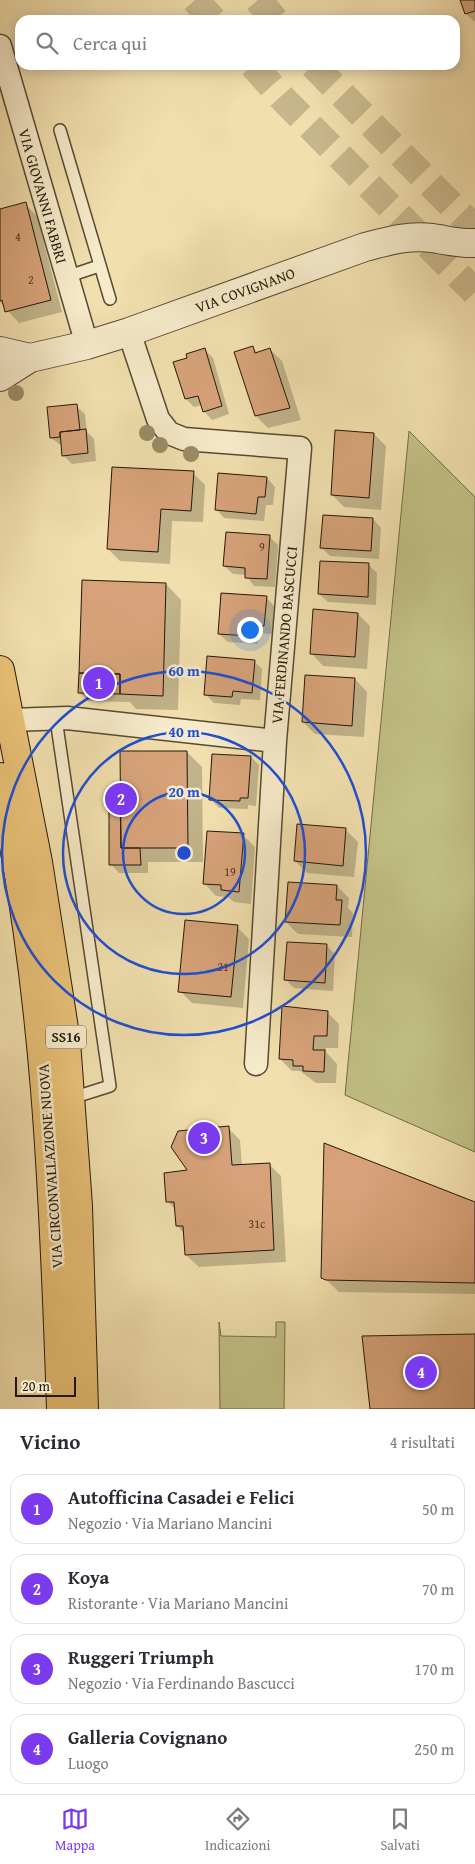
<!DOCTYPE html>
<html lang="it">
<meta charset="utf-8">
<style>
body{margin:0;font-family:"Gentium Book Plus",serif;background:#f2f2f3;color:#2b2b33}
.scale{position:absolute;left:15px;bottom:12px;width:61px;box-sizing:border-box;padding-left:5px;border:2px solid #231809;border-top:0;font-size:14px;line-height:18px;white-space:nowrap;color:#231809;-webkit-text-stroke:4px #f6eaca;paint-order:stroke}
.you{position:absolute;left:249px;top:629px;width:18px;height:18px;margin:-12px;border:4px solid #fff;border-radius:50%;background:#1a73e8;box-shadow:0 0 0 8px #1a73e833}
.badge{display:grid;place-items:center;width:32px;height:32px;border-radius:50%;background:#7c3aed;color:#fff;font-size:16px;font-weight:700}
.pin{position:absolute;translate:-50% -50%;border:2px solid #fff;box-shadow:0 1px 5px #0006}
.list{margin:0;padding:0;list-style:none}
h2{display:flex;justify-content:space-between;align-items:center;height:65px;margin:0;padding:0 20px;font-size:21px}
h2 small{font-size:16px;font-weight:400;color:#7c7c81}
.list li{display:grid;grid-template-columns:32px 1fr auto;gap:15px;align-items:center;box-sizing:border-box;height:70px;margin:0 10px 10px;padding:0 10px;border:1px solid #e1e1e2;border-radius:15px}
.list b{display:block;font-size:19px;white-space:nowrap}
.list p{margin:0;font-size:16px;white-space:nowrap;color:#7c7c81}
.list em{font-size:16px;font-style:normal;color:#7c7c81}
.icon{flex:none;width:28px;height:28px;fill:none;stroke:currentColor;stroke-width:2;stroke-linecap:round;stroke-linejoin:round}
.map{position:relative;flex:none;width:475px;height:1409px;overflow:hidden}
.search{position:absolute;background:#fff;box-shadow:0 2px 12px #0003;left:15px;right:15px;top:15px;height:55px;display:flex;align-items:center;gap:12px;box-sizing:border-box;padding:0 18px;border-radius:15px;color:#7c7c81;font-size:19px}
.sheet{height:385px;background:#fff}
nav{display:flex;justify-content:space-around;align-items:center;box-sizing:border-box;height:70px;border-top:1px solid #e1e1e2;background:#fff;font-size:14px;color:#7c7c81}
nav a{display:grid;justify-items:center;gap:2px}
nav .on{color:#7c3aed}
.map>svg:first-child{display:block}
</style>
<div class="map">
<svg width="475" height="1409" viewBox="0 0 475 1409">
<rect width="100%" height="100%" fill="#f1dfad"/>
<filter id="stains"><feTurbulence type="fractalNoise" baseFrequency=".004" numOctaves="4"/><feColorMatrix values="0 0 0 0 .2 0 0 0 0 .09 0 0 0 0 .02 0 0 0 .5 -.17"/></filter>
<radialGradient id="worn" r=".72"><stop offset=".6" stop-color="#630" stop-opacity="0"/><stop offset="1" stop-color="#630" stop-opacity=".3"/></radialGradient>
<path fill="#c1c085" stroke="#726c47" d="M409 431 475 497V1152L345 1095Z
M219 1322 221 1336 276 1337V1322H285L284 1409H220Z"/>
<path fill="#0003" d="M462 0H475V22L466 14Z
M25 204 37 216 62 312 19 323 0 302V210Z
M252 347 258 353 270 349 282 361 301 420 268 428 256 416Z
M205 350 213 358 229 414 212 420 204 411 202 405 194 407 186 399 188 359Z
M76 406 85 414 87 432 94 439 96 461 72 464 63 455 62 446 51 438Z
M374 434 386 446 381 510 344 507 332 495Z
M193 473 205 485 203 522 172 521 170 564 120 561 108 549Z
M267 478 275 487 273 505H266L264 521 224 518 216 509Z
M373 519 381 528 379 559 330 556 322 548Z
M269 536 278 545 275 587 254 586 246 575 233 574 224 566Z
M369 565 377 573 376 605 328 602 319 594Z
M166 584 181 600 178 710 136 709 130 702 88 701 80 692Z
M266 597 274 606 272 634 258 633V644L228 642 219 634Z
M358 614 370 626 367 669 323 666 311 653Z
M254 661 262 669 260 700 241 699 240 705 214 703 205 694Z
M355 679 367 692 364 737 315 734 303 722Z
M187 752 202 767 203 862H148V873H119L111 864 120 790 122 791Z
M251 757 259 765 256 806 248 805V809L219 808 210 799Z
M346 830 358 842 354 877 307 873 295 861Z
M243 835 255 847 251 904 234 902 228 897 216 896 204 883Z
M337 886 349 898 348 908 353 913 352 937 298 934 286 922Z
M237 927 249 939 243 1008 192 1003 180 991Z
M327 946 335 954 333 991 294 988 286 980Z
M327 1012 339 1024 338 1048H326V1052L337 1064 336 1083H316L300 1071H292L280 1059Z
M228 1128 240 1140 242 1166 269 1164 281 1176 286 1262 199 1267 186 1255 185 1234 177 1226 176 1210 167 1201 189 1171Z
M475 1203V1294L339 1292 323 1277Z"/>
<path fill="#d7a279" stroke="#231809" d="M460 0H475V11L465 14Z
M26 202 51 300 5 312 2 300 0 301V209Z
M253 346 255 353 270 348 290 408 255 416 234 352Z
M205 348 222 406 203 412 198 396 185 399 173 362 187 358 186 354Z
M77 404 80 430 60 432V437L50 438 47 407Z
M86 429 88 453 62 456 60 432Z
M335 430 374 433 369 498 331 495Z
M112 467 194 471 191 511 161 509 158 552 107 549Z
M218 473 267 477 265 497H258L256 514 215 510Z
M323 515 373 518 371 551 320 548Z
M226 532 270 535 267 579 245 578V568L223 566Z
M320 561 369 563 368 597 318 594Z
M82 580 166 583 163 696 120 694V674L79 673Z
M221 593 267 596 264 626 250 625V636L218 634Z
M313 609 358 613 355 657 310 654Z
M207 656 255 660 252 693 233 691 232 697 204 695Z
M79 673 120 674V694L78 693Z
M305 675 355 678 352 726 302 722Z
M120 751H187L188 848H121Z
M212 754 251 756 248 798H240V801L209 800Z
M109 788H120L121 848H140L141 865H109Z
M297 824 346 828 343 866 294 861Z
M207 831 244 833 239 892 221 890V885L203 884Z
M288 882 337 885 336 900H342L340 925 285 922Z
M185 920 238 925 231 997 178 992Z
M287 942 327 944 325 983 284 980Z
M282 1006 328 1011 327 1036H314L313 1050H325L324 1072 303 1071V1066H293V1060L279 1059Z
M229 1126 232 1165 270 1163 274 1250 185 1255 183 1226H176L174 1202H166L164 1173 187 1170 171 1147 178 1131Z
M324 1143 475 1202V1283L326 1280 321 1278Z
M475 1334V1409H370L362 1336Z"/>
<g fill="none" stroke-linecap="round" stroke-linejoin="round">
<path stroke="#c8b78c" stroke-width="28" stroke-dasharray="28 14" stroke-linecap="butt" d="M195 0 213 20
M258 0 275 20
M253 65 285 101 475 292
M313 65 475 229"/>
<defs>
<path id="service" d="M60 130 110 299
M66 277 99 266
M56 719 110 1086 72 1098"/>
<path id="minor" d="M0 46 87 345
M129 332 158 419 169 433 184 439 300 448 275 741 256 1064
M11 720 67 718 275 741"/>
<path id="tertiary" d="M0 351 30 358
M0 377 30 358 87 345 129 332 365 247C388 241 408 235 432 238 447 240 460 244 475 243"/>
<path id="primary" d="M0 670 38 862 66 1041 78 1206 84 1409
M0 777C46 984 54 1197 61 1409"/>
</defs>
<use href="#service" stroke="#564a32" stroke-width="14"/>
<use href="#minor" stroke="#564a32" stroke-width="25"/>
<use href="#tertiary" stroke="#564a32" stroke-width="30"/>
<use href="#primary" stroke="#231809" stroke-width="30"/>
<use href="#service" stroke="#f6eaca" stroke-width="11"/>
<use href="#minor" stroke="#f6eaca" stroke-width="22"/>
<use href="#tertiary" stroke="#f6eaca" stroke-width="28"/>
<use href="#primary" stroke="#e8c076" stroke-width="28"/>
</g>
<g fill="#9a8d67">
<circle cx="16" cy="393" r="8"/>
<circle cx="147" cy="433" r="8"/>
<circle cx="160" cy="445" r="8"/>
<circle cx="191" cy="454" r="8"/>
</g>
<g fill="none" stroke="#1d4ed8" stroke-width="2.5">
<circle cx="184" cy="853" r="61"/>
<circle cx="184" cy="853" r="121"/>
<circle cx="184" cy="853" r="182"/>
</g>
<g text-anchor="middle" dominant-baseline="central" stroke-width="5" stroke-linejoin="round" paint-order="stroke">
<g font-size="12" fill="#503a25">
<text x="18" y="236">4</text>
<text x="31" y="279">2</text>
<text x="262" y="546">9</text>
<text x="230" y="871">19</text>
<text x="223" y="966">21</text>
<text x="257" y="1223">31c</text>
</g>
<rect fill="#f6eaca" stroke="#625743" stroke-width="1" x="46" y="1025.5" width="40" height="23" rx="4"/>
<g font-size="14" font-weight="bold" fill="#231809">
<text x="66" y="1037">SS16</text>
</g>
<g font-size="15" fill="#231809" stroke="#f6eaca">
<text transform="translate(43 196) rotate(74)">VIA GIOVANNI FABBRI</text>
<text transform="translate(245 290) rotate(-20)">VIA COVIGNANO</text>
<text transform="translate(284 635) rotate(-85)">VIA FERDINANDO BASCUCCI</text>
<text transform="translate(50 1166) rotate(-94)">VIA CIRCONVALLAZIONE NUOVA</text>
</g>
</g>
<circle cx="184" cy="853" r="8" fill="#1d4ed8" stroke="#f6eaca" stroke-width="2.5"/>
<g font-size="15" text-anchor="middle" font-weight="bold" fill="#1d4ed8" stroke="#f6eaca" stroke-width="5" stroke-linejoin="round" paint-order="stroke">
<text x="184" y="676">60 m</text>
<text x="184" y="737">40 m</text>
<text x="184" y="797">20 m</text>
</g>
<rect width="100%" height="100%" filter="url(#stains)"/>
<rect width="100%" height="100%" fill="url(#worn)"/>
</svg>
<div class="scale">20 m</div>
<div class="you"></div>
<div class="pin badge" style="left:99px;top:683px">1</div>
<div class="pin badge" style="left:121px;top:799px">2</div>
<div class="pin badge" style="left:204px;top:1138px">3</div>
<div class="pin badge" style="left:421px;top:1372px">4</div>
<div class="search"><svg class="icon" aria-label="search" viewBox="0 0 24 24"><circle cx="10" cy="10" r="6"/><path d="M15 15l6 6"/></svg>Cerca qui</div>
</div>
<section class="sheet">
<h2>Vicino<small>4 risultati</small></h2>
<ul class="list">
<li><span class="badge">1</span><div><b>Autofficina Casadei e Felici</b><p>Negozio · Via Mariano Mancini</p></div><em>50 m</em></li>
<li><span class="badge">2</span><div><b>Koya</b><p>Ristorante · Via Mariano Mancini</p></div><em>70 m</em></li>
<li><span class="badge">3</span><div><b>Ruggeri Triumph</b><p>Negozio · Via Ferdinando Bascucci</p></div><em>170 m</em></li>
<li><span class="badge">4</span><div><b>Galleria Covignano</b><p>Luogo</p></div><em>250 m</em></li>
</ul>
</section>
<nav>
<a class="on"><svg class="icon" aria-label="map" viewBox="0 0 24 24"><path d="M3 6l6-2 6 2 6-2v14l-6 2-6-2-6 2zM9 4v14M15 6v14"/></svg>Mappa</a>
<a><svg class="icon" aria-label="directions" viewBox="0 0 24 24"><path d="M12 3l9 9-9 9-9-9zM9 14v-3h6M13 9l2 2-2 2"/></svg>Indicazioni</a>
<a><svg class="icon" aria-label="saved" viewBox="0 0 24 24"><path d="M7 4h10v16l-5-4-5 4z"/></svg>Salvati</a>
</nav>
